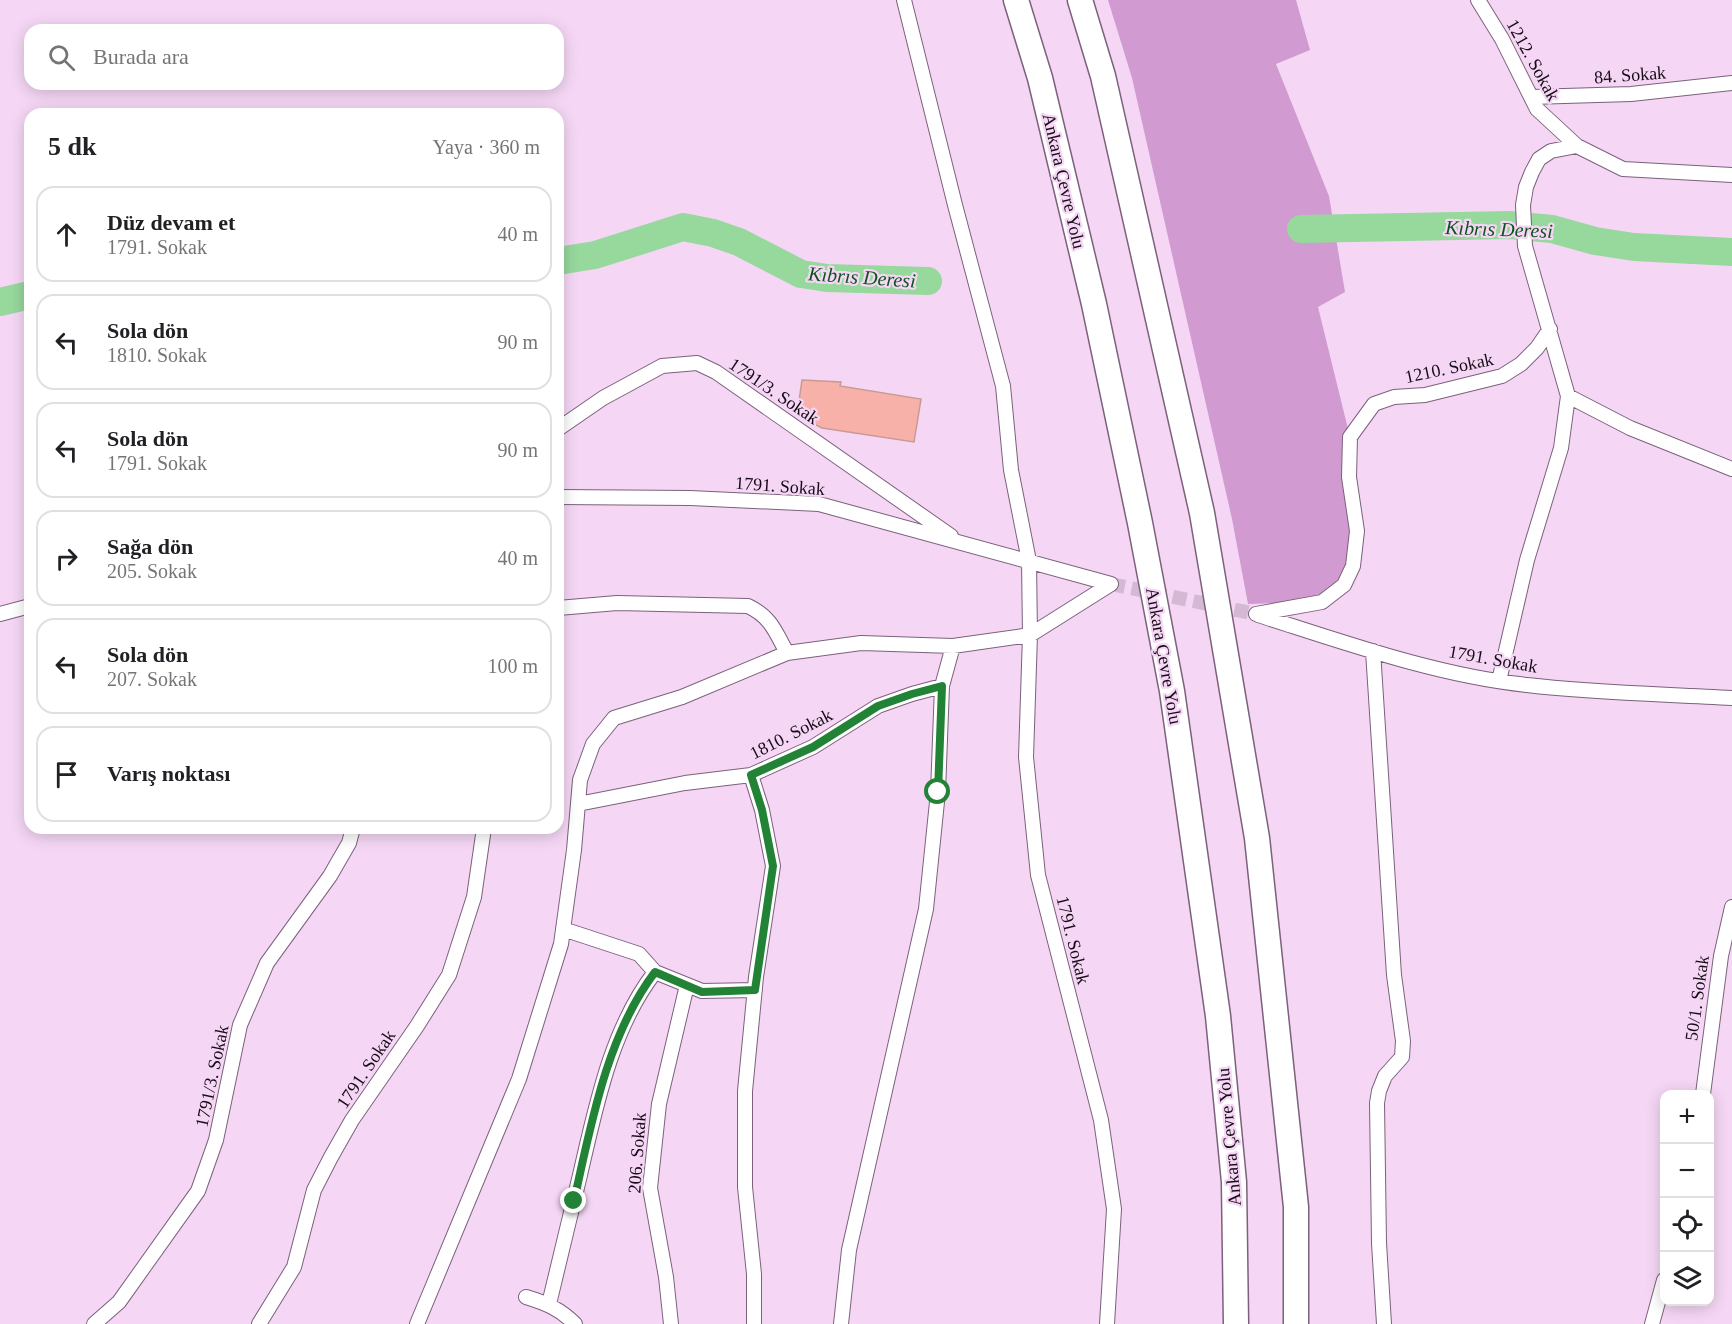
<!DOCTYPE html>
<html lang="tr">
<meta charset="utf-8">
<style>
body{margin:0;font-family:"Times New Roman",serif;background:#f6f6f6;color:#202124}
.controls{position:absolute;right:18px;bottom:18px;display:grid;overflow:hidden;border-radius:12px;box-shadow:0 3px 15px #0003}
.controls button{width:54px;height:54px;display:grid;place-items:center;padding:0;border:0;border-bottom:2px solid #e0e0e0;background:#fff;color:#202124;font:30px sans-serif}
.stop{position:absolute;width:18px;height:18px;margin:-14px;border:4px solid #228336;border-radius:50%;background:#fff}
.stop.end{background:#228336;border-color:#fff;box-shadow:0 2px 6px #0008}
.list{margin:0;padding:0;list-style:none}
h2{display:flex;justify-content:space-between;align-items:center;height:78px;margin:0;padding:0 24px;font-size:26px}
h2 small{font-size:20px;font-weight:400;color:#757577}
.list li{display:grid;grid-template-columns:39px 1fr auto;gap:18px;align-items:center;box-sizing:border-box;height:96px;margin:0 12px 12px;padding:0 12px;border:2px solid #e0e0e0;border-radius:18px}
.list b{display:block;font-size:22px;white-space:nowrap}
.list p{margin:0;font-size:20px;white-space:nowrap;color:#757577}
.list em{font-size:20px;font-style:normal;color:#757577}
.icon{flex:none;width:33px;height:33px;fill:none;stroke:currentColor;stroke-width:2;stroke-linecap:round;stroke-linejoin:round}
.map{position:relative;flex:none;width:1732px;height:1324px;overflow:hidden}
.search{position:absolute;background:#fff;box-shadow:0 3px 15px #0003;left:24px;top:24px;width:540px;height:66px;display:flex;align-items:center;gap:15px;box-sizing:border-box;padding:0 21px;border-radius:18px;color:#757577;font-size:22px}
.panel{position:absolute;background:#fff;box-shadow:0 3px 15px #0003;left:24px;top:108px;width:540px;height:726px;border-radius:18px}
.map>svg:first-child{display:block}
</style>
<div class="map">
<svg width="1732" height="1324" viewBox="0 0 1732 1324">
<rect width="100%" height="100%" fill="#f5d7f5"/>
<path fill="#d19bd1" d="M1108 0H1296L1310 50 1276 64 1329 196 1345 292 1318 307 1350 437 1353 566 1322 602 1248 604 1232 519 1132 78Z"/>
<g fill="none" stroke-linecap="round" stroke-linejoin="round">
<path stroke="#97d89c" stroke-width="28" d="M1301 229 1510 225 1552 229 1595 241 1634 247 1732 252
M558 261 595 255 683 227 713 233 739 242 801 274 827 278 928 281
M0 302 30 295"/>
</g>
<path fill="#f8b1a9" stroke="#c69b96" stroke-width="1.5" d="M802 380 841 382 840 386 921 399 914 442 822 428 797 415Z"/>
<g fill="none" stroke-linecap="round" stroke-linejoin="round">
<path stroke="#d4b9d4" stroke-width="14" stroke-dasharray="14 7" stroke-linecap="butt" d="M1111 584 1256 614"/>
<defs>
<path id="minor" d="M904 0 955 205 1003 386 1011 470 1029 561 1030 635 1026 757 1038 875 1101 1120 1114 1209 1107 1324
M1478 0 1502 39 1537 109 1577 146 1623 169 1732 175
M1531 97 1631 94 1732 83
M1568 396 1630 428 1732 469
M558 429 603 398 662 366 697 363 716 372 951 536
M558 497 690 498 819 504 1111 584
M558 608 617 603 748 606C771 617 775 631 787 653
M0 614 30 606
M1256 614 1322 602 1344 585 1353 566 1357 531 1349 477 1350 437 1374 404 1394 397 1425 395 1502 376 1521 364 1537 348 1550 329
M1258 615C1343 642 1438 676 1527 685 1595 693 1664 694 1732 698
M1373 651 1394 975 1403 1041 1402 1057 1385 1076 1379 1091 1377 1103 1379 1243 1384 1324
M1499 681 1527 560 1561 448 1568 396 1525 246 1523 205 1526 187 1532 172 1539 159 1551 151 1577 146
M751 775 762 810 773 866 756 977 745 1091V1187L754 1274V1324
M578 804 685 783 751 775 813 747 878 706 912 694 942 686
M563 929 639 954 655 972 702 991 755 990
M1703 1094 1721 956 1732 907
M526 1297C546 1303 560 1309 575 1324
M549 1304C559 1261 570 1218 580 1175 596 1106 611 1029 655 972
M94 1324 119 1302 198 1191 216 1140 240 1025 267 963 330 876 349 843 353 828
M259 1324 294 1267 314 1190 331 1157 352 1120 417 1026 449 975 474 897 484 828
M417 1324 519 1079 561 944 574 850 580 780 593 744 614 718 682 697 787 653 861 643 953 646 1030 635 1111 584
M671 1324 666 1277 650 1188 659 1104 687 985
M841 1324 849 1250 926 909 938 792 942 686 953 646
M1652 1324 1664 1280"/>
<path id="motorway" d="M1016 0 1040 78 1094 304 1140 523 1172 691 1218 1016 1234 1182 1236 1324
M1080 0 1103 76 1202 513 1257 838 1296 1207V1324"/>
</defs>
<use href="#minor" stroke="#7b617b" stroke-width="16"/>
<use href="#motorway" stroke="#7b617b" stroke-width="27"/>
<use href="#minor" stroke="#fff" stroke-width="14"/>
<use href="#motorway" stroke="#fff" stroke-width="24"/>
</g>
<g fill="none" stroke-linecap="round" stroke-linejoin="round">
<path stroke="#228336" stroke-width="8" d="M574 1201C591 1124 607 1035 655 972L702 992 755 990 773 866 762 810 751 775 813 747 878 706 912 694 942 686 938 792"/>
</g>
<g text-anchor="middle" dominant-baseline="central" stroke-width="4.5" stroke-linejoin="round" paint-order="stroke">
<g font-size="18" fill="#160c16" stroke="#f5d7f5">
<text transform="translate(1533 60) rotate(61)">1212. Sokak</text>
<text transform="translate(1630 75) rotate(-4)">84. Sokak</text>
<text transform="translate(1064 181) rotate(77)">Ankara Çevre Yolu</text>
<text transform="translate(1449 368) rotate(-12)">1210. Sokak</text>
<text transform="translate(774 391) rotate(34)">1791/3. Sokak</text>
<text transform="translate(780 486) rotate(4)">1791. Sokak</text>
<text transform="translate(1164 656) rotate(80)">Ankara Çevre Yolu</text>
<text transform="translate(1493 659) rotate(10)">1791. Sokak</text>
<text transform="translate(791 734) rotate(-27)">1810. Sokak</text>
<text transform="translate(1073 940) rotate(76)">1791. Sokak</text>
<text transform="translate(1697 998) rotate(-82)">50/1. Sokak</text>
<text transform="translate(366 1069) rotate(-56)">1791. Sokak</text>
<text transform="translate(212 1076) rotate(-78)">1791/3. Sokak</text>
<text transform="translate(1229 1137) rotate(-95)">Ankara Çevre Yolu</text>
<text transform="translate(637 1153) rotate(-86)">206. Sokak</text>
</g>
<g font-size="20" font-style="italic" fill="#0d531d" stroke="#f5d7f5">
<text transform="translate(1499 229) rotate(2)">Kıbrıs Deresi</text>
<text transform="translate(862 277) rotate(4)">Kıbrıs Deresi</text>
</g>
</g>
</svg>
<div class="controls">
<button>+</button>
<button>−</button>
<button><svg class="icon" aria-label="locate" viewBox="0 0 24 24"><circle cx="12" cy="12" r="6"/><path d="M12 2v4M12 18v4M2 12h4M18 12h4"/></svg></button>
<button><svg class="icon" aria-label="layers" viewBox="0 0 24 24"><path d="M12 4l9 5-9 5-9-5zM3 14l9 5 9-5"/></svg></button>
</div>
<div class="stop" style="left:938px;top:792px"></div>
<div class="stop end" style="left:574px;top:1201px"></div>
<div class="search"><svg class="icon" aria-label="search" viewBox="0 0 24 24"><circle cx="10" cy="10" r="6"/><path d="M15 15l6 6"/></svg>Burada ara</div>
<section class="panel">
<h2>5 dk<small>Yaya · 360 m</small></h2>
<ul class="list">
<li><svg class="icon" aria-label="ahead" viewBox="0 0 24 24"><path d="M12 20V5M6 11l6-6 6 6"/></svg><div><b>Düz devam et</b><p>1791. Sokak</p></div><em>40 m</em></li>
<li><svg class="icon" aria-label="left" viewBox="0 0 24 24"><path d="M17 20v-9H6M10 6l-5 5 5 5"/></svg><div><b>Sola dön</b><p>1810. Sokak</p></div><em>90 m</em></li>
<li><svg class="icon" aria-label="left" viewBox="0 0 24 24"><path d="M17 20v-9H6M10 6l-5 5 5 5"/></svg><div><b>Sola dön</b><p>1791. Sokak</p></div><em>90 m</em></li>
<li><svg class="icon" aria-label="right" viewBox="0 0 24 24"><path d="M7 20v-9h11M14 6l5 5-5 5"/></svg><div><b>Sağa dön</b><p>205. Sokak</p></div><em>40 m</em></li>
<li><svg class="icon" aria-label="left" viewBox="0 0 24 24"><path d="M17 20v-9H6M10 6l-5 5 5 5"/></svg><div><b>Sola dön</b><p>207. Sokak</p></div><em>100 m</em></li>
<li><svg class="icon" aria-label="arrive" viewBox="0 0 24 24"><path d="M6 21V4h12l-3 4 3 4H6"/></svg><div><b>Varış noktası</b></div></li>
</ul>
</section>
</div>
